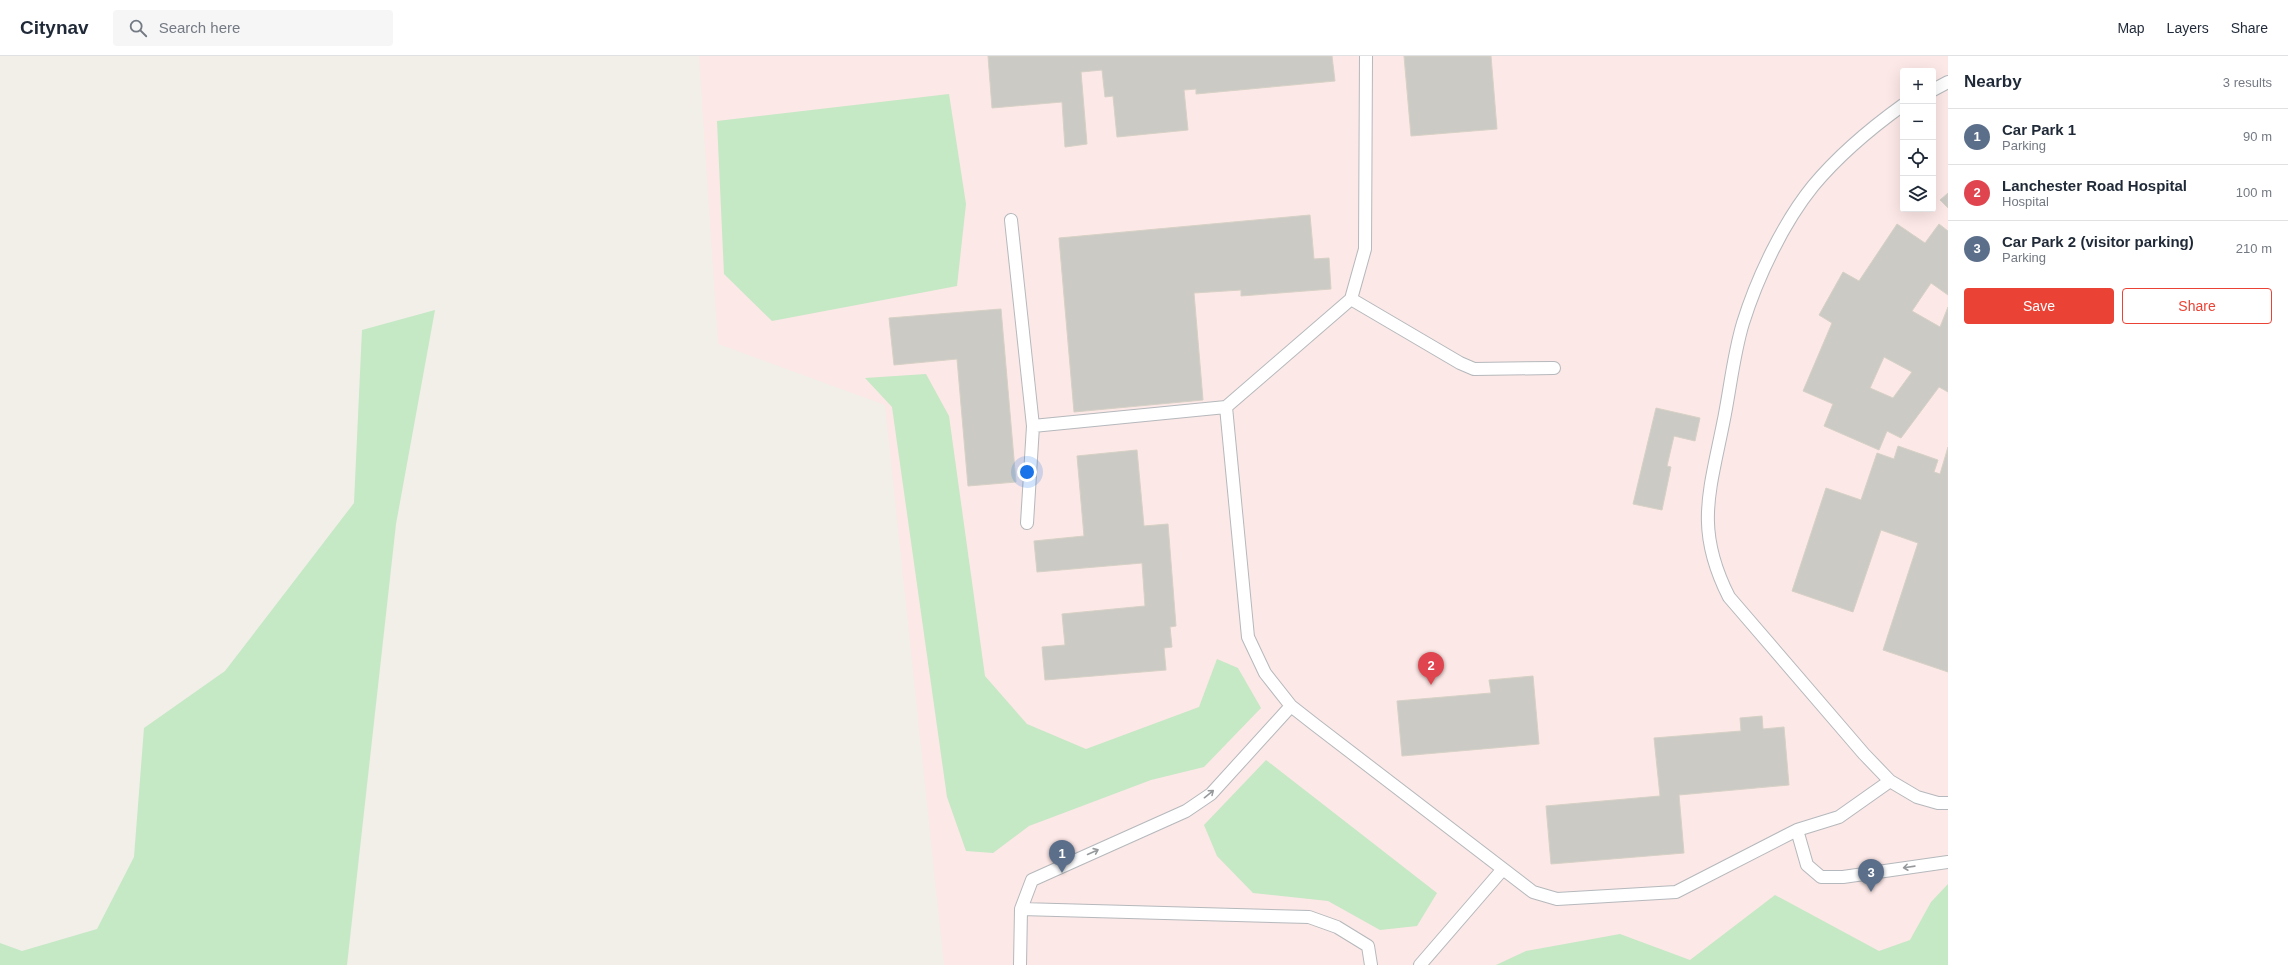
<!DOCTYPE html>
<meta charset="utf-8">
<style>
body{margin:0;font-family:Arial,sans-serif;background:#f6f6f7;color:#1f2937}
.controls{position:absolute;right:12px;top:12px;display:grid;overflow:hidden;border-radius:4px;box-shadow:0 4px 16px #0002}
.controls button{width:36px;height:36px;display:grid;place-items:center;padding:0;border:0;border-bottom:1px solid #e0e1e3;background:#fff;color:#1f2937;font:20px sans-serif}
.you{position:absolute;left:1027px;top:416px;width:14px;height:14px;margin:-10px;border:3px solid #fff;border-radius:50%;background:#1a73e8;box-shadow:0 0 0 6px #1a73e833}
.badge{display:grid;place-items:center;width:26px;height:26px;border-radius:50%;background:#ea4335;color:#fff;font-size:13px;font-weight:700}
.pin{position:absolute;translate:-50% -33px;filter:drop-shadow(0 1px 2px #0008)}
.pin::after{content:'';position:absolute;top:21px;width:14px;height:12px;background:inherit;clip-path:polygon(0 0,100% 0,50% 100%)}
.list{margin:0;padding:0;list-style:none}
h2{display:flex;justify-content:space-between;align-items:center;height:52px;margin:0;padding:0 16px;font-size:17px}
h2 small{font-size:13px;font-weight:400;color:#747a83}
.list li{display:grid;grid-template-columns:26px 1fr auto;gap:12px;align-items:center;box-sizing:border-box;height:56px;padding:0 16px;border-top:1px solid #e0e1e3}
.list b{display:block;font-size:15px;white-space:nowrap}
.list p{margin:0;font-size:13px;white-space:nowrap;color:#747a83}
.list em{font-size:13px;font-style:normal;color:#747a83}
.actions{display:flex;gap:8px;padding:12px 16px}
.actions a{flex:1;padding:9px 0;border:1px solid #ea4335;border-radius:4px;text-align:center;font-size:14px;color:#ea4335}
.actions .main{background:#ea4335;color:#fff}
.icon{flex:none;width:22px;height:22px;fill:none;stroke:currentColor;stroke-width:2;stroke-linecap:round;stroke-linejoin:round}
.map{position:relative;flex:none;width:1948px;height:909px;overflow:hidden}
header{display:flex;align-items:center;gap:24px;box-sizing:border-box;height:56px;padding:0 20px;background:#fff;border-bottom:1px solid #e0e1e3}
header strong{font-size:19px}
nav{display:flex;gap:22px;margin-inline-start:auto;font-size:14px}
.search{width:280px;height:36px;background:#f6f6f7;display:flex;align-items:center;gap:10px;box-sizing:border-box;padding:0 14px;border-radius:4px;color:#747a83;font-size:15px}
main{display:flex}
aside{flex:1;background:#fff}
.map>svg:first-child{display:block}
</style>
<header>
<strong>Citynav</strong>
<div class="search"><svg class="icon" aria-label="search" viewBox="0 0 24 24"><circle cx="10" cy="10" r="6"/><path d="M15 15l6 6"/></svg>Search here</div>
<nav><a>Map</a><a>Layers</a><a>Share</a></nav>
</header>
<main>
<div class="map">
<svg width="1948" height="909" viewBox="0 0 1948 909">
<rect width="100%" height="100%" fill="#f1efe8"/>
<path fill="#fce8e6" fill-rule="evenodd" d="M699 0H1948V909H944L885 349 718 288ZM1903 15H1933V153H1903Z"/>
<path fill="#c5e8c5" d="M949 38 966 148 957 230 772 265 724 218 717 65Z
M435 254 396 468 347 909H0V887L22 895 97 873 134 801 144 672 225 615 354 447 362 274Z
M926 318 949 360 985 620 1027 668 1086 693 1199 651 1217 603 1238 612 1261 652 1204 711 1151 724 1029 770 993 797 966 795 947 741 892 351 865 322Z
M1266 704 1437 837 1417 870 1380 874 1328 845 1253 837 1217 800 1204 769Z
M1948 828V909H1496L1526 895 1620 878 1690 904 1775 839 1879 895 1910 884 1931 846Z"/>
<path fill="#cccac5" stroke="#d6d1c6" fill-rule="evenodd" d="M988 0H1332L1335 25 1196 38V33L1184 34 1188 74 1117 81 1113 40 1105 41 1102 14 1081 16 1087 88 1065 91 1062 46 992 52Z
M1404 0H1491L1497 73 1411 80Z
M1948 137V152L1940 144Z
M1310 159 1314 203 1329 202 1331 233 1241 240V234L1194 237 1203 344 1074 356 1059 182Z
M1897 168 1925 187 1939 168 1948 175V239L1931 227 1912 255 1940 271 1948 251V336L1939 331 1901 382 1887 375 1879 394 1824 370 1833 348 1803 335 1832 267 1819 259 1843 216 1859 225ZM1884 301 1912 316 1893 342 1870 332Z
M1001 253 1016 426 968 430 957 303 894 309 889 262Z
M1656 352 1700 362 1695 385 1674 380 1667 410 1671 411 1662 454 1633 448Z
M1898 390 1938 404 1934 416 1940 418 1948 391V616L1883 594 1918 487 1881 474 1853 556 1792 535 1826 432 1861 444 1877 397 1894 403Z
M1137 394 1144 470 1168 468 1176 570 1170 571 1172 591 1164 592 1166 614 1045 624 1042 591 1065 589 1062 558 1145 550 1142 507 1037 516 1034 485 1084 480 1077 400Z
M1533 620 1539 688 1402 700 1397 645 1491 637 1489 624Z
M1762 660 1763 673 1784 671 1789 729 1679 739 1684 797 1551 808 1546 750 1660 740 1654 682 1741 675 1740 662Z"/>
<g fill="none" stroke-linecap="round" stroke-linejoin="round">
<defs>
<path id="service" d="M1366 0 1365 193 1351 243 1226 351 1248 581 1265 617 1291 650 1314 668 1533 836 1557 843 1676 836 1797 774 1839 761 1890 725
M1933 34 1948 26
M1903 49C1871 72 1838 100 1813 130 1783 167 1757 222 1743 267 1733 300 1730 335 1723 368 1709 438 1695 474 1729 541L1864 698 1890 725 1917 741 1938 747H1948
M1011 164 1033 370 1027 467
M1351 243 1460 307 1474 313 1554 312
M1033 370 1226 351
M1797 774 1807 809 1821 821H1843L1948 806
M1021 853 1309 861 1337 871 1368 890 1371 909
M1020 909 1021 853 1032 824 1186 755 1211 738 1291 650
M1420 909 1503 813"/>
</defs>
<use href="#service" stroke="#b5b8bc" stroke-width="14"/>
<use href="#service" stroke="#fff" stroke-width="12"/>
</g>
<defs><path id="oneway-shaft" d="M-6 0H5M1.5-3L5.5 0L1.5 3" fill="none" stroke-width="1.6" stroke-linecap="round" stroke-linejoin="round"/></defs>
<g stroke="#979a9d">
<use href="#oneway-shaft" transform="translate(1209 738) rotate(-39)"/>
<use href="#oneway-shaft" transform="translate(1093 796) rotate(-24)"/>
<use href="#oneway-shaft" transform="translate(1909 811) rotate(172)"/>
</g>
</svg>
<div class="controls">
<button>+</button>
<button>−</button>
<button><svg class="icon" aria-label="locate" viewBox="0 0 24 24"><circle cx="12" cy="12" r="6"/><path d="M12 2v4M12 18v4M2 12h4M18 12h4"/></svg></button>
<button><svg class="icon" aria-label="layers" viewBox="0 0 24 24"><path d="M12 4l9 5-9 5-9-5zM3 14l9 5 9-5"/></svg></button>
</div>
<div class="you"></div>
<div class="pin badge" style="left:1062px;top:817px;background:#5c6f8a">1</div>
<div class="pin badge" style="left:1431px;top:629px;background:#e0444e">2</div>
<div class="pin badge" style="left:1871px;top:836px;background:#5c6f8a">3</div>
</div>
<aside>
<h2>Nearby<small>3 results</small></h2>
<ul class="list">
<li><span class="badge" style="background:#5c6f8a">1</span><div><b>Car Park 1</b><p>Parking</p></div><em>90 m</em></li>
<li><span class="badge" style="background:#e0444e">2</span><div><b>Lanchester Road Hospital</b><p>Hospital</p></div><em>100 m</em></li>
<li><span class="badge" style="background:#5c6f8a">3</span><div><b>Car Park 2 (visitor parking)</b><p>Parking</p></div><em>210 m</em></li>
</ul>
<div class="actions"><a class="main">Save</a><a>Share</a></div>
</aside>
</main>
